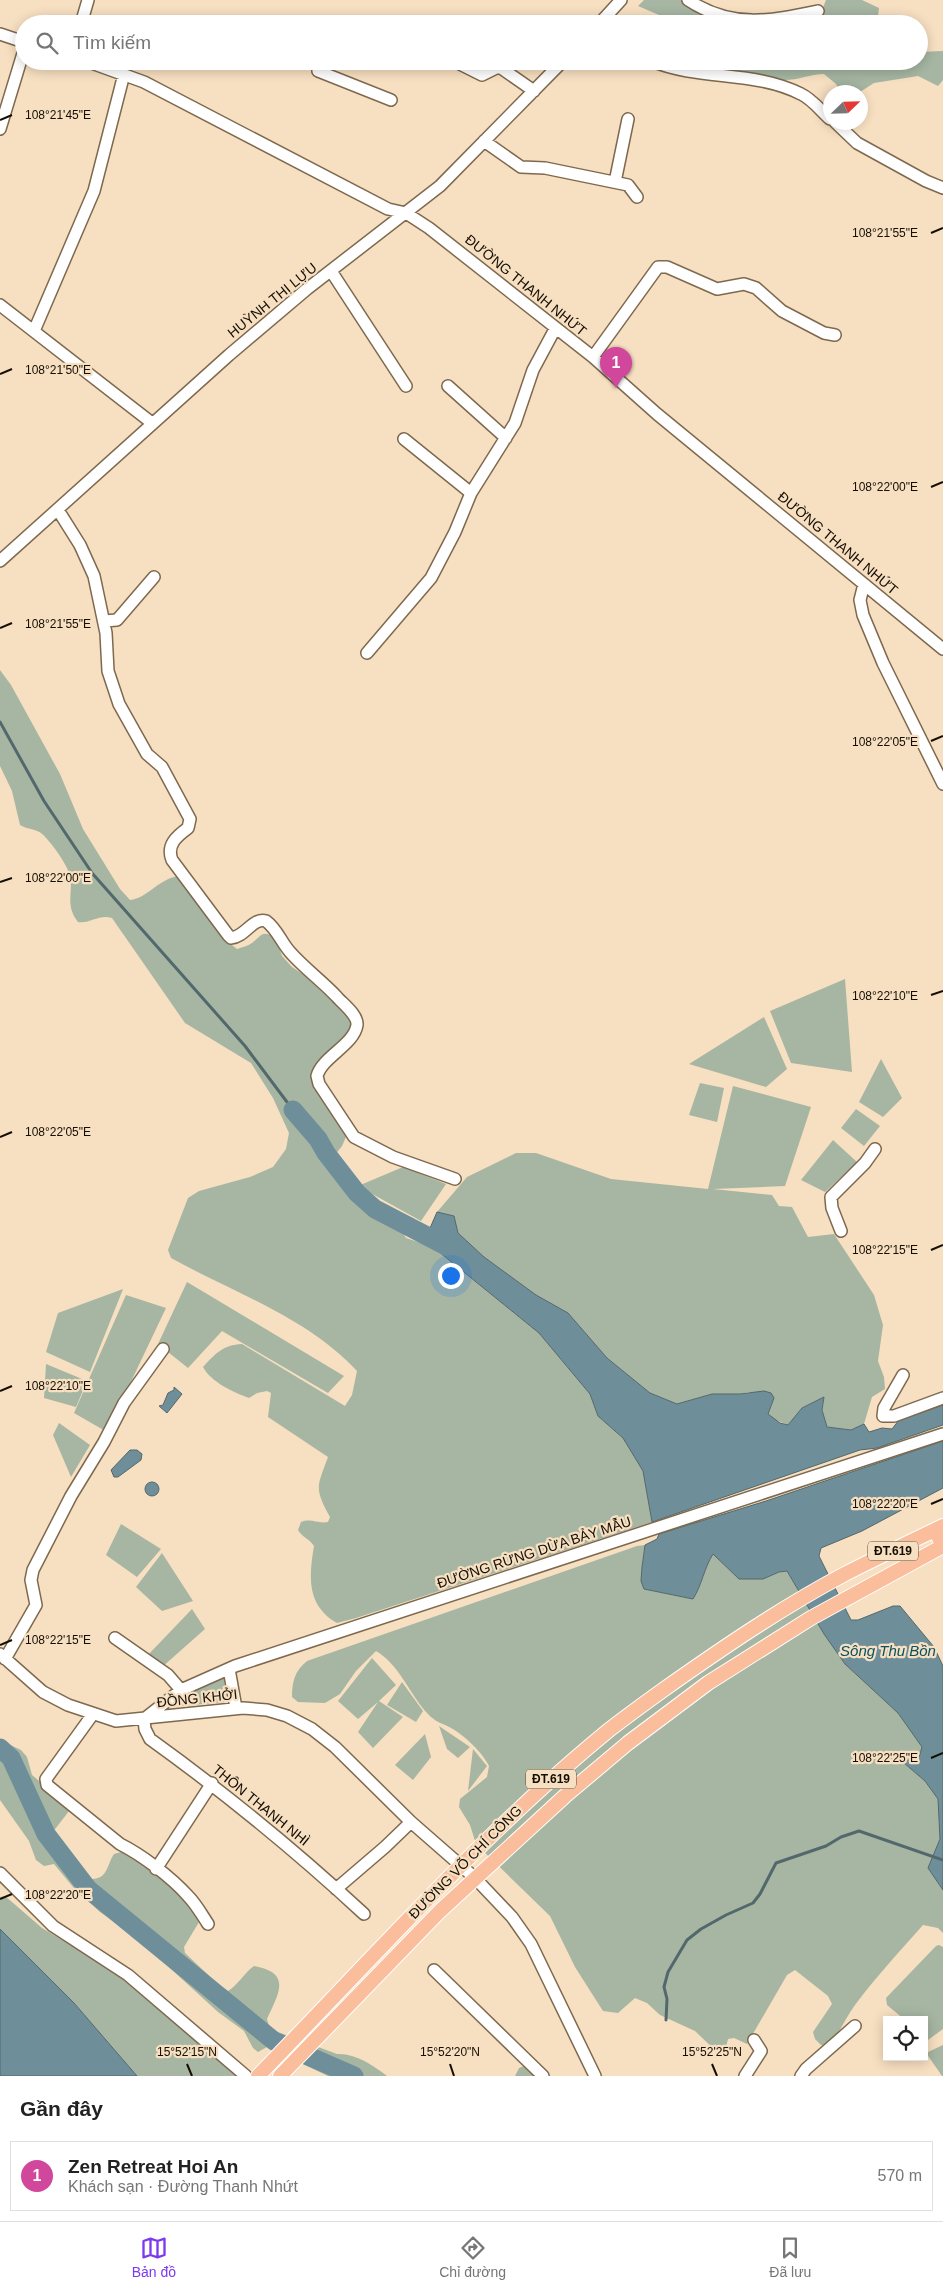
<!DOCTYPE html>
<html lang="vi">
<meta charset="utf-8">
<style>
body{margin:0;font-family:Helvetica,sans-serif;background:#f6f6f6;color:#222}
.controls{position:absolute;right:15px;bottom:15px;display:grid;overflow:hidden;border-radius:0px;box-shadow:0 2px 12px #0003}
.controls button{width:45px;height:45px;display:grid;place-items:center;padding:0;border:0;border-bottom:1px solid #e0e0e0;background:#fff;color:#222;font:25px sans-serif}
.compass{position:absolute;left:823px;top:85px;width:45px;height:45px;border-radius:50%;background:#fff;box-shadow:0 2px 12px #0003;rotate:67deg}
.you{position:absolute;left:450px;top:1275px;width:18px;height:18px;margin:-12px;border:4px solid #fff;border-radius:50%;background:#1a73e8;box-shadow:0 0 0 8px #1a73e833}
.badge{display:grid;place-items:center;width:32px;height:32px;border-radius:50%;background:#7c3aed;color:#fff;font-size:16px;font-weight:700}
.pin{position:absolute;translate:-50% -41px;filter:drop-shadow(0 1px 2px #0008)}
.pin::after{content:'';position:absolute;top:26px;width:18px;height:15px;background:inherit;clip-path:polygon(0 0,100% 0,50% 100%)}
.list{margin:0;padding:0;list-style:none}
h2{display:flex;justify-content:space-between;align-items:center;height:65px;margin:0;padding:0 20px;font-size:21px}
h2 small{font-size:16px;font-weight:400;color:#767676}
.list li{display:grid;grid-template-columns:32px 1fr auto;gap:15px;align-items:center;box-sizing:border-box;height:70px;margin:0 10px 10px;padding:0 10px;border:1px solid #e0e0e0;border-radius:0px}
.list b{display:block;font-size:19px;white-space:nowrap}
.list p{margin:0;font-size:16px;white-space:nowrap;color:#767676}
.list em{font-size:16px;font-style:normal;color:#767676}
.icon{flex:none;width:28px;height:28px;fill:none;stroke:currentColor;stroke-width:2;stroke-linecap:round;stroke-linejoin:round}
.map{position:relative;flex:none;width:943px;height:2076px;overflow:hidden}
.search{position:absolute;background:#fff;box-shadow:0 2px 12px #0003;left:15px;right:15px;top:15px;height:55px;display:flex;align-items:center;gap:12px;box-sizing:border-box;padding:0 18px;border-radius:28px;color:#767676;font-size:19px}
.sheet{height:145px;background:#fff}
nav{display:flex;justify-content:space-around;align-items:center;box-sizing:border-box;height:70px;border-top:1px solid #e0e0e0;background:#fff;font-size:14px;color:#767676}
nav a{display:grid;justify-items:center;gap:2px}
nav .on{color:#7c3aed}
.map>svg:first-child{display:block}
</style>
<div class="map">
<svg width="943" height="2076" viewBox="0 0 943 2076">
<rect width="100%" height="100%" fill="#f7dfc1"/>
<path fill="#a6b6a2" d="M644 0H696L744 24H680L638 6Z
M826 0H862L879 8 877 24H758L781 15 818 20Z
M943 51V80L938 86 918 76 874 83 860 92H840L836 84 824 74C810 74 796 81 782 80 756 79 729 71 702 70L698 64 691 61H874V67L914 65 915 61H919V52Z
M0 670 11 685 60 774 83 829 120 889 130 900C148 898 157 880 178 876L228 942 237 949C242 947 248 946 252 943 263 934 262 930 276 938L282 956 292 967 304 975 355 1022 357 1033 318 1075 349 1130 342 1146 328 1164C347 1189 368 1223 401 1230L406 1238 433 1247 539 1333 590 1394 598 1416 623 1438 643 1471 652 1522 356 1618 337 1623C306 1605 309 1576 314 1546 310 1539 303 1538 298 1530L301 1522C312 1518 317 1524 328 1522L330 1517C314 1488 317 1487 328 1457L268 1417 271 1393 267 1391 257 1393 249 1398C233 1392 211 1382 203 1367 216 1353 223 1345 242 1344L345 1406 352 1395 357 1371C307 1317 234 1293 171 1258L168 1250 188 1198 199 1191 250 1177 273 1167 286 1149 289 1133 273 1098 251 1063 185 1023 112 918C99 914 90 924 78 922 67 908 71 898 71 882 72 870 50 840 41 833 36 829 26 829 20 825L12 791 0 766Z
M845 979 852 1072 791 1063 770 1011Z
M764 1017 787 1069 766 1087 689 1064Z
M881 1059 902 1098 883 1117 859 1102Z
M700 1083 724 1088 717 1122 689 1115Z
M733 1086 811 1107 785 1186 713 1189 772 1195 779 1206 792 1207 808 1237 834 1234 874 1295 883 1325 878 1361 884 1377 885 1389 872 1397 864 1424 851 1430 827 1427 822 1410 824 1398 802 1408 788 1425 773 1419 749 1392 740 1394H712L677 1404 650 1393 607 1358 568 1313 536 1295 484 1257 457 1233 454 1216 437 1212 467 1177 516 1153H536L611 1179 708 1189Z
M856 1109 880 1126 864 1146 841 1128Z
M833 1140 857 1162 825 1192 801 1180Z
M403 1167 446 1184 421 1221 358 1186Z
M187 1282 344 1376 328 1393 222 1331 188 1368 158 1344Z
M123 1289 90 1372 46 1352 58 1313Z
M126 1295 166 1308 107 1432 74 1413Z
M46 1364 87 1381 76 1407 44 1398Z
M59 1423 90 1445 71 1477 53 1435Z
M121 1524 161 1549 137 1577 106 1555Z
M645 1545C643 1560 639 1575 644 1589L693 1599C702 1585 704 1568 713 1554L739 1579H763L779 1572 787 1571 824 1634 845 1664 898 1713 922 1747 918 1761 908 1760 904 1763 925 1781 938 1799 940 1839 928 1868 943 1890V1933L938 1928 923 1925C900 1951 876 1977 855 2005 845 2018 839 2036 827 2046L821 2045 815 2039 813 2032 832 2004 828 1996 795 1970 787 1975 747 2044 734 2038 728 2039 725 2051 719 2054 695 2031 660 2015 647 2003 635 1998 618 2013 603 2011 575 1967 550 1916 476 1844 470 1825 459 1807 460 1799 487 1777 489 1766C482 1752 465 1736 451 1728 442 1723 435 1722 428 1714 409 1694 400 1665 376 1651L356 1671 340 1694 325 1703 298 1702 292 1697C292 1681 295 1671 307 1661L637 1546Z
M162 1553 193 1601 162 1611 136 1587Z
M192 1609 205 1629 161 1668 147 1656Z
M372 1658 396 1685 379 1701 403 1717 373 1748 358 1732 378 1702 358 1719 338 1701Z
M224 1677 226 1702 180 1706 177 1698Z
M402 1682 423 1711 416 1722 387 1705Z
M439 1726 470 1747 458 1758 447 1749Z
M425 1734 431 1757 413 1780 395 1765Z
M0 1740 21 1750 27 1757 32 1775 69 1806V1811L49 1837 64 1856 92 1879C108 1879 107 1864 114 1854L125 1851 137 1858 184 1897 198 1916 199 1922 184 1947 185 1953 219 1985 228 1991C238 1985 244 1973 254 1966 293 1973 278 1994 267 2019L269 2026 275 2031 337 2054C355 2053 373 2065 387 2076H328L267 2047 258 2052 253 2048 244 2031 218 2012 137 1938 100 1912 73 1887 54 1864 44 1866 36 1860 29 1841 0 1800Z
M473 1749 487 1766 468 1791Z
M5 1896 42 1928 119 1974 244 2076H137L74 2003 0 1929V1897Z
M939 1945 943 1947V2029L928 2040 924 2039V2020H905L887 2005 886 1998 936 1946Z
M943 2045V2076H942L926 2053Z
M524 2066 538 2076H515L519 2068Z"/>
<path fill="#6e8f99" stroke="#53686c" d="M437 1212 454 1216 458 1233 484 1257 536 1295 568 1313 607 1358 650 1393 677 1404 712 1394H740L764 1391 771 1393 774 1398 768 1414 780 1423 788 1425 802 1408 824 1397 822 1410 827 1427 851 1430 864 1424 869 1432 882 1428 892 1429 899 1420 943 1405V1425L877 1448 860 1450 652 1522 643 1471 623 1438 598 1416 590 1394 539 1333 433 1247 427 1235Z
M174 1387 182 1394 167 1413 159 1406 163 1405 168 1393 174 1390Z
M943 1441V1488L862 1531 821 1548 819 1556 851 1620H858L893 1606H900L934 1647 943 1666V1890L928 1868 940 1839 938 1799 925 1781 904 1763 908 1760 918 1761 922 1747 898 1713 845 1664 824 1634 787 1571 779 1572 763 1579H739L713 1554C704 1568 702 1585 693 1599L644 1589 641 1581 642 1567 645 1545 657 1539 659 1534 766 1501Z
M130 1450H137L142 1454 141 1460 118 1477H114L111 1470Z
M145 1489a7 7 0 1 1 14 0a7 7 0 1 1-14 0Z
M0 1929 74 2003 137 2076H0Z"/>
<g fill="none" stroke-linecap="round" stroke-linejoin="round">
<path stroke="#53686c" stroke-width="3" d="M0 722 44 801 92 873 245 1046 293 1110
M666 2020 667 1999 664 1987 668 1972 687 1940 701 1929 726 1915 753 1903 760 1894 776 1863 826 1846 841 1837 859 1831 943 1860"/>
<path stroke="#6e8f99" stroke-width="19" d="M293 1110 318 1139 326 1153 357 1193 375 1209 450 1248
M0 1748 11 1758 46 1834 88 1889 274 2041 354 2076"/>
<defs>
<path id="minor" d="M688 0C732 29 770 21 818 11
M81 24 88 0
M599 24 621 0
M0 34 24 42
M86 61 144 82 388 209 406 213 429 228 593 357 657 414 943 649
M454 61 482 75 496 68H501L534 91
M652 61C700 81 754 70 801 94 812 99 821 111 830 119
M318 71 391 100
M835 122 857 143 926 181 943 188
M0 129 24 50
M484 141 521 167 545 168 628 185 637 197
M615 182 628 119
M331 271 406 386
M0 305 152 423
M34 331 94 191 124 74
M593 357 658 267H667L717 289 744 284 756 288 782 311 824 333 835 335
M448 386 506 438
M404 439 471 493
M58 510 80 545 94 576 106 633 108 671 119 704 147 754 162 767 190 819 188 828C177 836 166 845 172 860L228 935 231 938C245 937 253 917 266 921 277 929 281 942 290 952 304 968 322 981 337 997 343 1004 358 1015 357 1025 354 1045 322 1057 317 1076L319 1084 354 1137 393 1157 455 1179
M0 561 229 355 307 289 440 186 563 61
M864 584 860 600 863 615 883 663 943 784
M104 621 117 620 154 577
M367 653 431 578 455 532 471 493 515 423 533 370 555 329
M841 1231 832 1208 831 1197 865 1163 875 1149
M903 1375 884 1408 883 1416H894L943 1398
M115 1638 168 1675 181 1690
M0 1654 43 1692 68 1705 116 1721 243 1708 267 1710 287 1716 312 1729 335 1747 411 1822 475 1878 512 1917 531 1944 595 2076
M5 1659 36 1605 31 1580 33 1570 71 1496 104 1442 124 1403 163 1349
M229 1669 236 1708
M93 1714 46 1779 47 1785 120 1844C142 1855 171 1877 188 1896 196 1904 202 1915 208 1924
M156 1869 212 1783
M0 1873 53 1926 128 1975 246 2076
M336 1889 385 1847 411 1822
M364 1914C296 1851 225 1793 150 1739L145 1729 144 1719 181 1690 235 1666 943 1434
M434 1970 543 2076
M745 2076 761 2051 754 2040
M801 2076 806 2069 855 2026"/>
<path id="major" d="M258 2076C373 1958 482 1834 609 1730 627 1716 645 1703 663 1690 721 1649 781 1608 843 1575 876 1558 910 1542 943 1526
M280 2076 440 1911 565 1796 628 1743 708 1683 811 1618 943 1546 935 1530"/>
</defs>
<use href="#minor" stroke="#7e694e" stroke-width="14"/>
<use href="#major" stroke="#fff" stroke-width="16"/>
<use href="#minor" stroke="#fff" stroke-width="11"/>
<use href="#major" stroke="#fabe9d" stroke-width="14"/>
</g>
<path fill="none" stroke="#150e04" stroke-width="2" d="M0 120 12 115M931 233 943 228M0 374 12 369M931 487 943 482M0 628 12 623M931 741 943 736M0 882 12 878M931 995 943 991M0 1137 12 1132M931 1250 943 1245M0 1391 12 1386M931 1504 943 1499M0 1645 12 1640M931 1758 943 1753M0 1899 12 1894M187 2064 192 2076M450 2064 454 2076M712 2064 717 2076"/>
<g text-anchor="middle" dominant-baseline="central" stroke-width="4.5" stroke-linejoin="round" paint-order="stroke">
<g fill="#f7dfc1" stroke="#594d3d" stroke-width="1">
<rect x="868" y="1541.5" width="50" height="19" rx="4"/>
<rect x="526" y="1769.5" width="50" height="19" rx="4"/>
</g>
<g font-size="12" font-weight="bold" fill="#150e04">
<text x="893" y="1551">ĐT.619</text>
<text x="551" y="1779">ĐT.619</text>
</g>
<g font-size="14" fill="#150e04" stroke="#f7dfc1">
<text transform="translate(526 285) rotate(39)">ĐƯỜNG THANH NHỨT</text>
<text transform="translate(272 300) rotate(-39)">HUỲNH THỊ LỰU</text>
<text transform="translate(838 543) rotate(40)">ĐƯỜNG THANH NHỨT</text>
<text transform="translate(534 1552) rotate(-18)">ĐƯỜNG RỪNG DỪA BẢY MẪU</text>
<text transform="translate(197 1698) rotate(-6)">ĐỒNG KHỞI</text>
<text transform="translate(261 1805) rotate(39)">THÔN THANH NHÌ</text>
<text transform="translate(465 1862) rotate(-45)">ĐƯỜNG VÕ CHÍ CÔNG</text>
</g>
<g font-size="15" font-style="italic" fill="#085162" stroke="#f7dfc1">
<text x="888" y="1650">Sông Thu Bồn</text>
</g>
</g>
<g font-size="12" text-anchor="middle" fill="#150e04" stroke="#f7dfc1" stroke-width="4.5" stroke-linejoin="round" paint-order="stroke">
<text x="58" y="119">108°21'45"E</text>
<text x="885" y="237">108°21'55"E</text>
<text x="58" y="374">108°21'50"E</text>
<text x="885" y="491">108°22'00"E</text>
<text x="58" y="628">108°21'55"E</text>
<text x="885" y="746">108°22'05"E</text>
<text x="58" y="882">108°22'00"E</text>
<text x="885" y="1000">108°22'10"E</text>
<text x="58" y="1136">108°22'05"E</text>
<text x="885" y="1254">108°22'15"E</text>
<text x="58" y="1390">108°22'10"E</text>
<text x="885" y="1508">108°22'20"E</text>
<text x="58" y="1644">108°22'15"E</text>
<text x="885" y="1762">108°22'25"E</text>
<text x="58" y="1899">108°22'20"E</text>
<text x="187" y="2056">15°52'15"N</text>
<text x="450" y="2056">15°52'20"N</text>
<text x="712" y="2056">15°52'25"N</text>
</g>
</svg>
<div class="controls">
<button><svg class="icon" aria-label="locate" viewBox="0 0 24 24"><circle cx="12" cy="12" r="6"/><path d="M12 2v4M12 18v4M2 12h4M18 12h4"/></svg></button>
</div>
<svg class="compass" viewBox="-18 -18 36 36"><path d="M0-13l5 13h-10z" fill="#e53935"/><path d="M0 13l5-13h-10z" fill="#767676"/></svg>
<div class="you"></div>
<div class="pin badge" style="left:616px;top:388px;background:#d1479c">1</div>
<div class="search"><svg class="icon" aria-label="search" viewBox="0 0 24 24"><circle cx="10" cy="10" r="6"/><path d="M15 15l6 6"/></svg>Tìm kiếm</div>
</div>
<section class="sheet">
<h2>Gần đây<small></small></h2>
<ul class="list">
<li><span class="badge" style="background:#d1479c">1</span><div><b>Zen Retreat Hoi An</b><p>Khách sạn · Đường Thanh Nhứt</p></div><em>570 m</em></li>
</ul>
</section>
<nav>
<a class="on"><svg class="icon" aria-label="map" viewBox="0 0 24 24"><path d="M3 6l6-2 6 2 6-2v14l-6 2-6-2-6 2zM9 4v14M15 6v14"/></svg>Bản đồ</a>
<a><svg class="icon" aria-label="directions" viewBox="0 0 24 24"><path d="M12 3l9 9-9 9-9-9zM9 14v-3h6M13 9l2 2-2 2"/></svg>Chỉ đường</a>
<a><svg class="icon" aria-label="saved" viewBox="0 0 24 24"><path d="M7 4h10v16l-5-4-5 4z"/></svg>Đã lưu</a>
</nav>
